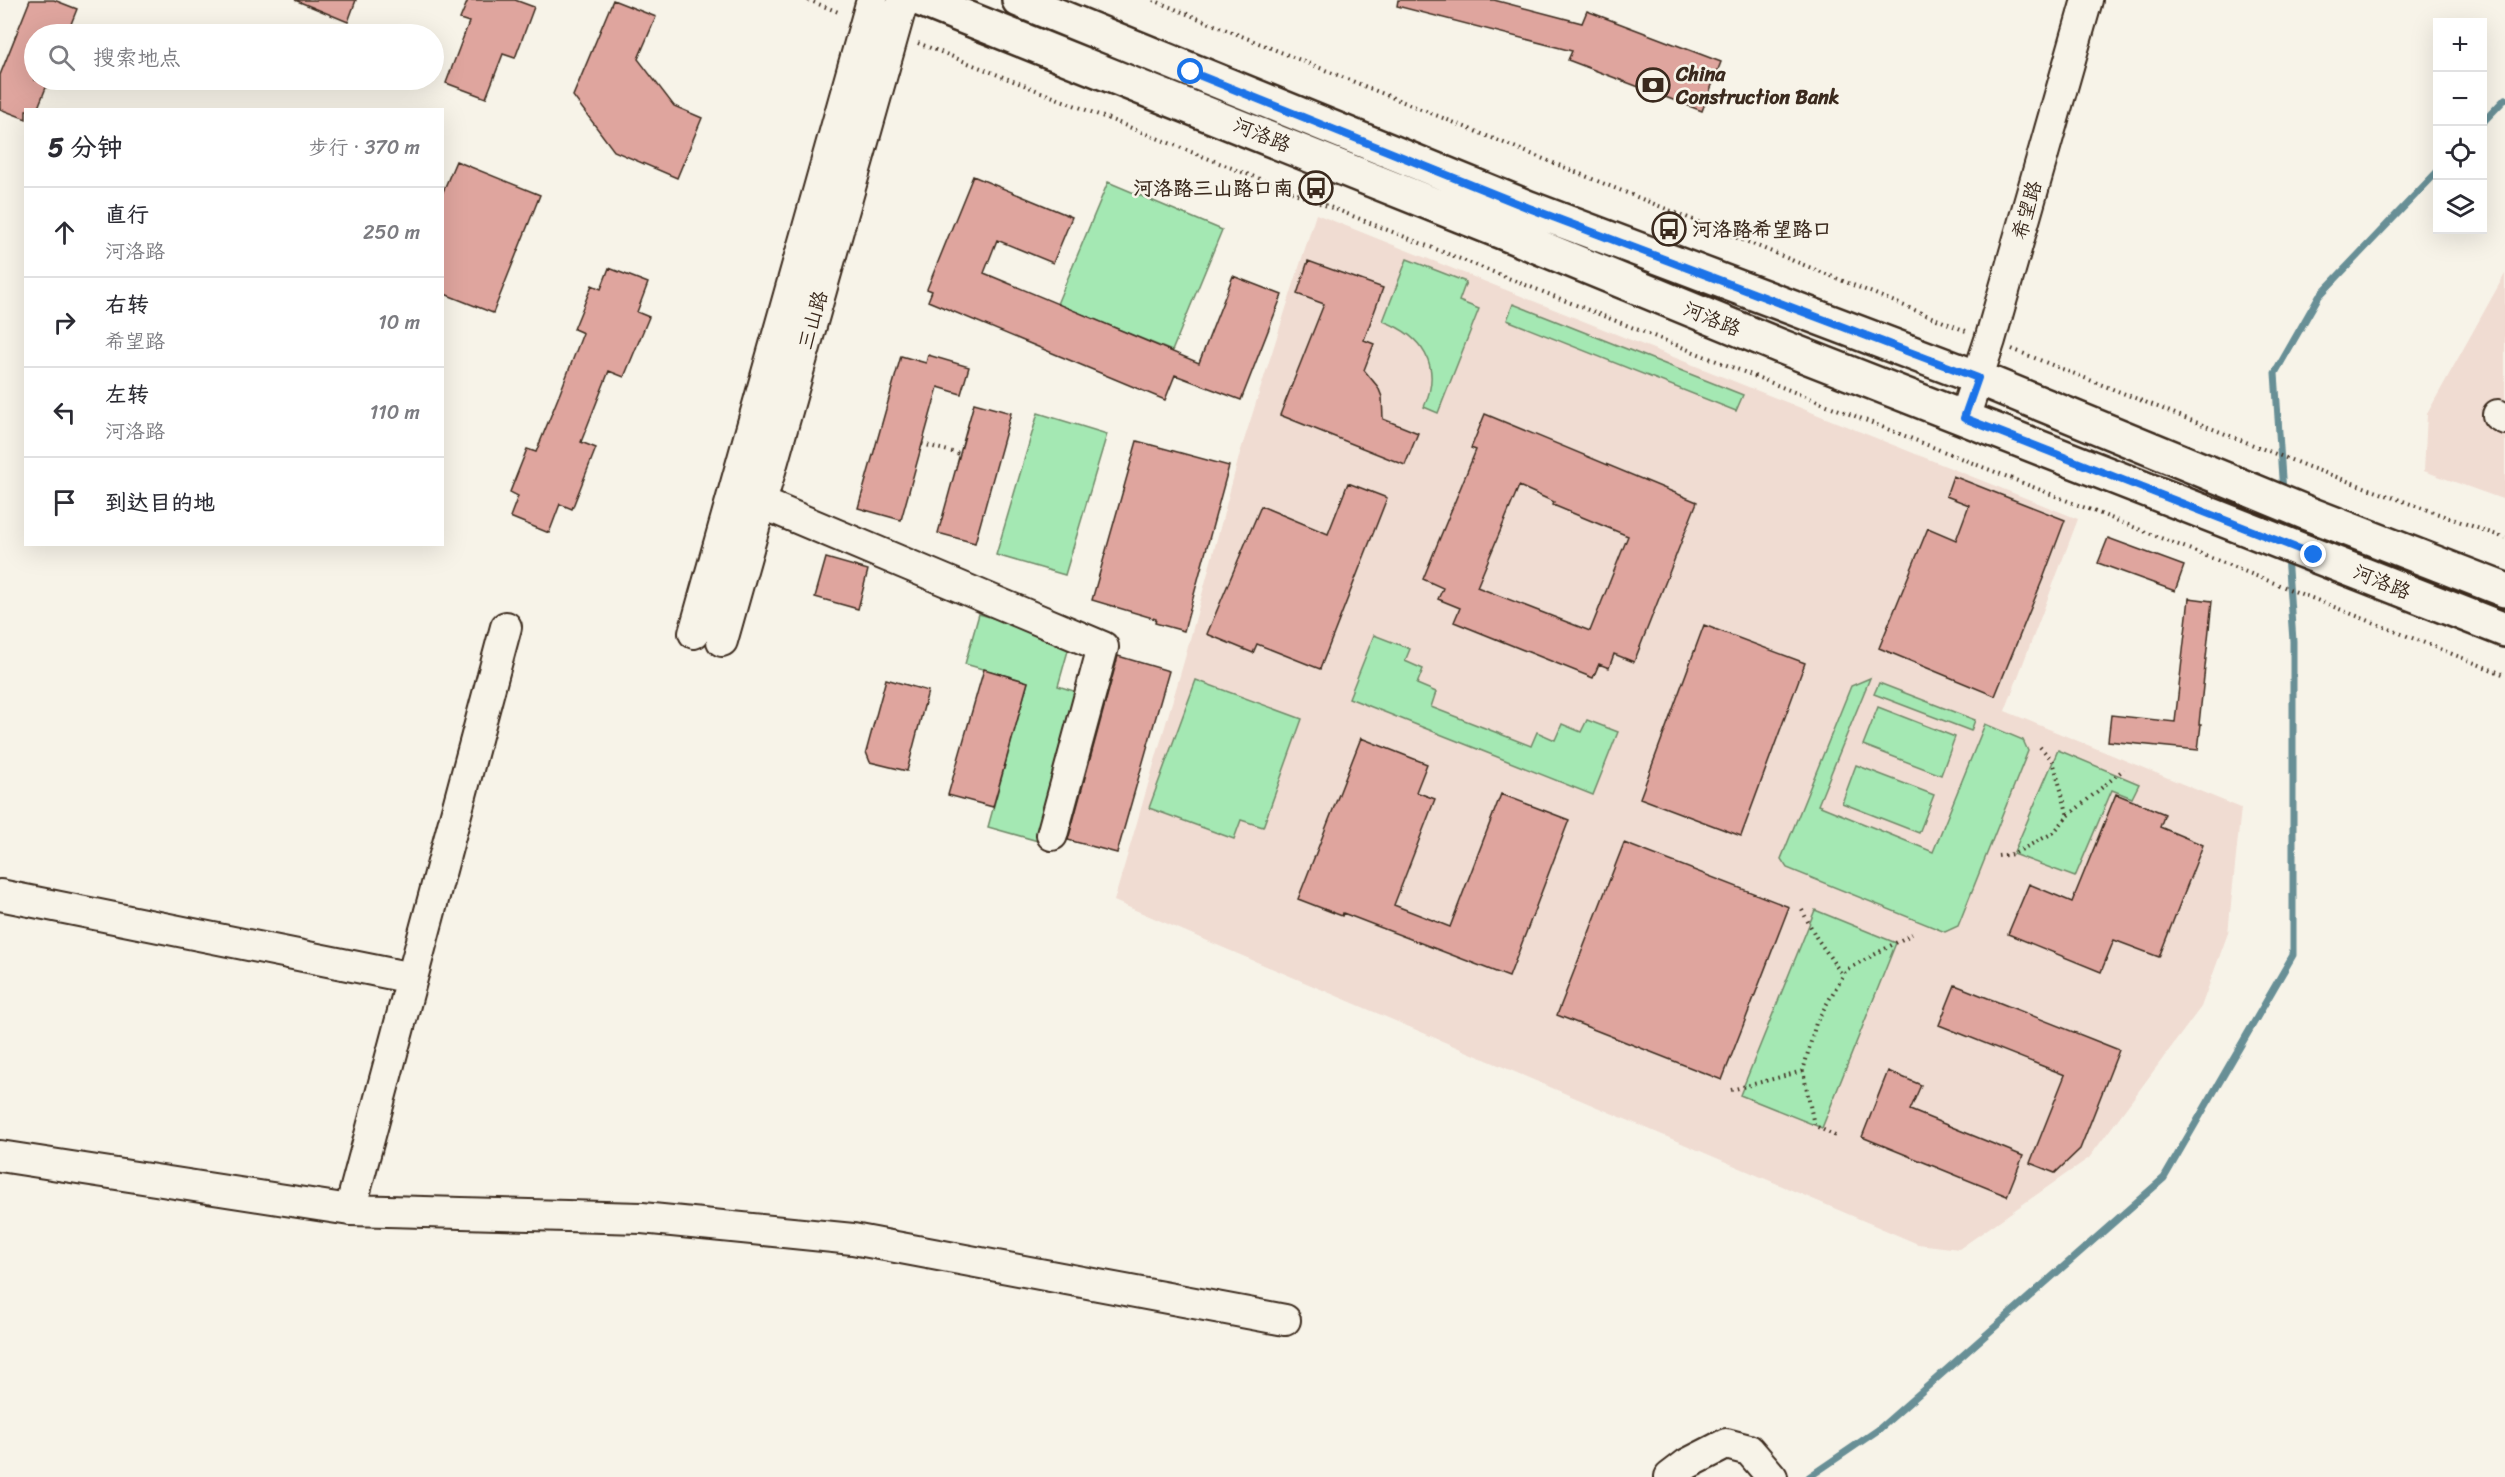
<!DOCTYPE html>
<html lang="zh">
<meta charset="utf-8">
<style>
body{margin:0;font-family:Sriracha,"LXGW WenKai TC",sans-serif;background:#f7f7f7;color:#2b2b33}
.controls{position:absolute;right:18px;top:18px;display:grid;overflow:hidden;border-radius:0px;box-shadow:0 6px 24px #0002}
.controls button{width:54px;height:54px;display:grid;place-items:center;padding:0;border:0;border-bottom:2px solid #e1e1e2;background:#fff;color:#2b2b33;font:30px sans-serif}
.stop{position:absolute;width:18px;height:18px;margin:-14px;border:4px solid #1a73e8;border-radius:50%;background:#fff}
.stop.end{background:#1a73e8;border-color:#fff;box-shadow:0 2px 6px #0008}
.list{margin:0;padding:0;list-style:none}
h2{display:flex;justify-content:space-between;align-items:center;height:78px;margin:0;padding:0 24px;font-size:26px}
h2 small{font-size:20px;font-weight:400;color:#7c7c81}
.list li{display:grid;grid-template-columns:39px 1fr auto;gap:18px;align-items:center;box-sizing:border-box;height:90px;padding:0 24px;border-top:2px solid #e1e1e2}
.list b{display:block;font-size:22px;white-space:nowrap}
.list p{margin:0;font-size:20px;white-space:nowrap;color:#7c7c81}
.list em{font-size:20px;font-style:normal;color:#7c7c81}
.icon{flex:none;width:33px;height:33px;fill:none;stroke:currentColor;stroke-width:2;stroke-linecap:round;stroke-linejoin:round}
.map{position:relative;flex:none;width:2505px;height:1477px;overflow:hidden}
.search{position:absolute;background:#fff;box-shadow:0 6px 24px #0002;left:24px;top:24px;width:420px;height:66px;display:flex;align-items:center;gap:15px;box-sizing:border-box;padding:0 21px;border-radius:33px;color:#7c7c81;font-size:22px}
.panel{position:absolute;background:#fff;box-shadow:0 6px 24px #0002;left:24px;top:108px;width:420px;height:438px;border-radius:0px}
.map>svg:first-child{display:block}
</style>
<div class="map">
<svg width="2505" height="1477" viewBox="0 0 2505 1477">
<rect width="100%" height="100%" fill="#f7f3e8"/>
<filter id="ink" filterUnits="userSpaceOnUse"><feTurbulence type="fractalNoise" baseFrequency=".0167" numOctaves="2"/><feDisplacementMap in="SourceGraphic" scale="12" xChannelSelector="R" yChannelSelector="G"/><feConvolveMatrix kernelMatrix="1 2 1 2 8 2 1 2 1" color-interpolation-filters="sRGB"/></filter>
<g filter="url(#ink)">
<path fill="#f0dcd2" d="M1316 214 2078 519 2005 711 2241 808 2228 933 2201 1007 2089 1158 1959 1249 1918 1244 1114 901 1185 658 1240 453Z
M2505 274V500L2424 471 2427 414Z"/>
<path fill="#a4e8b3" stroke="#708968" stroke-width="1.5" d="M1108 182 1222 230 1172 351 1057 304Z
M1407 259 1466 282 1459 301 1479 309 1438 413 1424 407C1443 365 1422 336 1383 321Z
M1513 304 1743 395 1736 411 1507 320Z
M1038 413 1107 434 1065 575 996 555Z
M979 614 1071 640 1058 686 1080 693 1038 841 988 827 1028 682 965 664Z
M1374 635 1410 649 1405 661 1423 669 1417 684 1436 692 1431 707 1531 746 1537 732 1555 740 1562 724 1581 732 1587 720 1618 732 1593 795 1349 698Z
M1870 678 1818 805 1933 852 1985 724 2023 740 2028 751 1958 926 1945 932 1787 868 1781 859 1851 686Z
M1196 680 1302 719 1263 827 1241 820 1234 839 1149 808Z
M1879 683 1975 720 1971 731 1874 694Z
M1878 707 1955 737 1941 775 1863 745Z
M2058 750 2139 784 2132 798 2112 790 2075 877 2013 854Z
M1856 765 1934 795 1919 833 1842 803Z
M1815 910 1896 943 1822 1128 1740 1095Z"/>
<g fill="none" stroke-linecap="round" stroke-linejoin="round">
<path stroke="#688f96" stroke-width="7" d="M2482 123 2505 99
M2283 493 2275 373 2319 296 2438 171
M1809 1477 1878 1430 2164 1178 2293 955V641L2287 555"/>
</g>
<path fill="#dfa59e" stroke="#3b2a1e" stroke-width="1.5" fill-rule="evenodd" d="M30 0H54L77 9 67 34H34V80H49L37 110H26V119L0 109V75Z
M295 0H356L348 22Z
M468 0H515L534 7 515 58 503 54 486 98 446 83 469 22 460 19Z
M613 0 656 17 638 59 674 106 702 118 677 178 614 151 573 96Z
M1398 0H1494L1582 23 1587 11 1721 62 1702 111 1568 60 1572 51 1397 6Z
M456 161 540 195 493 313 442 293V194Z
M973 176 1072 217 1053 263 997 240 984 273 1199 363 1233 276 1282 295 1241 400 1175 375 1165 400 928 301 932 291 927 289Z
M1308 261 1383 288 1364 340 1374 344 1364 370 1378 387 1382 397 1383 419 1418 433 1405 465 1280 415 1324 304 1297 294Z
M609 268 648 283 637 312 649 317 624 377 609 371 581 442 596 448 572 509 560 504 549 533 510 517 518 496 510 492 527 449 536 452 560 393 583 333 574 329 592 285 601 289Z
M928 355 969 367 961 394 938 387 901 520 858 508 901 356 926 363Z
M974 403 1011 413 975 543 938 533Z
M1485 414 1697 502 1634 662 1614 654 1609 668 1599 664 1593 678 1454 622 1460 608 1438 599 1443 588 1423 579 1476 450 1471 448ZM1519 486 1554 502 1553 505 1628 536 1590 631 1477 587Z
M1137 441 1229 466 1184 631 1155 623 1156 619 1092 600Z
M1953 476 2065 520 2044 576 1995 696 1879 648 1928 528 1956 540 1969 505 1946 496Z
M1348 483 1387 498 1320 669 1257 644 1253 653 1207 634 1261 506 1328 534Z
M2108 538 2184 566 2175 591 2098 563Z
M826 558 868 570 858 609 815 597Z
M2189 598 2212 601 2199 724H2201L2198 750 2108 741 2111 715 2175 722Z
M1704 625 1805 663 1741 836 1640 798Z
M1118 656 1169 671 1117 853 1068 840Z
M984 669 1028 682 993 807 948 795Z
M886 679 928 691 907 771 870 762 866 752Z
M1361 738 1427 764 1416 792 1435 799 1394 905 1450 927 1501 794 1569 820 1509 977 1343 913 1342 916 1298 899Z
M2116 794 2165 814 2160 827 2203 845 2159 957 2114 940 2101 972 2008 934 2029 884 2072 902Z
M1624 843 1789 907 1722 1080 1557 1015Z
M1955 985 2119 1050 2080 1149 2055 1173 2030 1163 2065 1075 1939 1025Z
M1888 1071 1921 1085 1910 1110 2023 1156 2007 1196 1862 1137Z"/>
<g fill="none" stroke-linecap="round" stroke-linejoin="round">
<defs>
<path id="minor" d="M2498 415 2505 419
M1964 418 1990 340 2087 0
M745 496 1103 647 1052 835
M694 633 872 0
M722 641 903 0
M0 895 412 978
M0 1156 350 1210 642 1218 853 1239 1285 1320
M350 1210 506 627
M1670 1477 1687 1464 1726 1444 1749 1450 1772 1477"/>
<path id="major" d="M922 0 1517 238 1780 346 2505 630
M1019 0 1529 208 1978 378 2307 513 2505 590"/>
</defs>
<use href="#minor" stroke="#3b2a1e" stroke-width="34"/>
<use href="#major" stroke="#3b2a1e" stroke-width="38"/>
<path stroke="#3b2a1e" stroke-width="4" stroke-dasharray="1.5 4.5" stroke-linecap="butt" d="M808 0 841 13
M1153 0 1966 331
M918 43 2505 675
M2012 349 2306 466 2505 538
M922 444 960 454
M2040 747 2053 761 2068 816
M1998 856 2013 854 2053 833 2068 816 2124 769
M1802 910 1816 937 1843 976
M1731 1090 1803 1071
M1835 1136 1814 1125 1803 1071 1816 1023 1846 970 1912 934"/>
<use href="#minor" stroke="#f7f3e8" stroke-width="30"/>
<use href="#major" stroke="#f7f3e8" stroke-width="33"/>
</g>
</g>
<g fill="none" stroke-linecap="round" stroke-linejoin="round" filter="url(#ink)">
<path stroke="#1a73e8" stroke-width="8" d="M1191 72 1529 208 1978 378 1964 418 2314 555"/>
</g>
<defs>
<symbol id="bank-ring" viewBox="-11 -11 22 22"><circle r="9.5" fill="#f7f3e8" stroke="#3b2a1e" stroke-width="1.5"/><path d="M-6-4H6V4H-6ZM0-2.3a2.3 2.3 0 1 0 0 4.6a2.3 2.3 0 1 0 0-4.6Z" fill="#3b2a1e"/></symbol>
<symbol id="bus-ring" viewBox="-11 -11 22 22"><circle r="9.5" fill="#f7f3e8" stroke="#3b2a1e" stroke-width="1.5"/><path d="M-5-6H5V4H4V6H2V4H-2V6H-4V4H-5ZM-3.5-4V0h7V-4ZM-3.5 1.2v1.5H-2V1.2ZM2 1.2v1.5H3.5V1.2Z" fill="#3b2a1e"/></symbol>
</defs>
<g fill-rule="evenodd">
<use href="#bank-ring" x="1634" y="66" width="38" height="38"/>
<use href="#bus-ring" x="1297" y="169" width="38" height="38"/>
<use href="#bus-ring" x="1650" y="210" width="38" height="38"/>
</g>
<g text-anchor="middle" dominant-baseline="central" stroke-width="5" stroke-linejoin="round" paint-order="stroke">
<g font-size="20" font-weight="bold" fill="#3b2a1e" stroke="#f7f3e8" text-anchor="start">
<text x="1676" y="74">China<tspan x="1676" dy="23">Construction Bank</tspan></text>
<text x="1293" y="188" text-anchor="end">河洛路三山路口南</text>
<text x="1692" y="229">河洛路希望路口</text>
</g>
<g font-size="20" fill="#3b2a1e" stroke="#f7f3e8">
<text transform="translate(1262 135) rotate(22)">河洛路</text>
<text transform="translate(2027 210) rotate(-74)">希望路</text>
<text transform="translate(1712 319) rotate(22)">河洛路</text>
<text transform="translate(813 320) rotate(-74)">三山路</text>
<text transform="translate(2382 582) rotate(22)">河洛路</text>
</g>
</g>
</svg>
<div class="controls">
<button>+</button>
<button>−</button>
<button><svg class="icon" aria-label="locate" viewBox="0 0 24 24"><circle cx="12" cy="12" r="6"/><path d="M12 2v4M12 18v4M2 12h4M18 12h4"/></svg></button>
<button><svg class="icon" aria-label="layers" viewBox="0 0 24 24"><path d="M12 4l9 5-9 5-9-5zM3 14l9 5 9-5"/></svg></button>
</div>
<div class="stop" style="left:1191px;top:72px"></div>
<div class="stop end" style="left:2314px;top:555px"></div>
<div class="search"><svg class="icon" aria-label="search" viewBox="0 0 24 24"><circle cx="10" cy="10" r="6"/><path d="M15 15l6 6"/></svg>搜索地点</div>
<section class="panel">
<h2>5 分钟<small>步行 · 370 m</small></h2>
<ul class="list">
<li><svg class="icon" aria-label="ahead" viewBox="0 0 24 24"><path d="M12 20V5M6 11l6-6 6 6"/></svg><div><b>直行</b><p>河洛路</p></div><em>250 m</em></li>
<li><svg class="icon" aria-label="right" viewBox="0 0 24 24"><path d="M7 20v-9h11M14 6l5 5-5 5"/></svg><div><b>右转</b><p>希望路</p></div><em>10 m</em></li>
<li><svg class="icon" aria-label="left" viewBox="0 0 24 24"><path d="M17 20v-9H6M10 6l-5 5 5 5"/></svg><div><b>左转</b><p>河洛路</p></div><em>110 m</em></li>
<li><svg class="icon" aria-label="arrive" viewBox="0 0 24 24"><path d="M6 21V4h12l-3 4 3 4H6"/></svg><div><b>到达目的地</b></div></li>
</ul>
</section>
</div>
